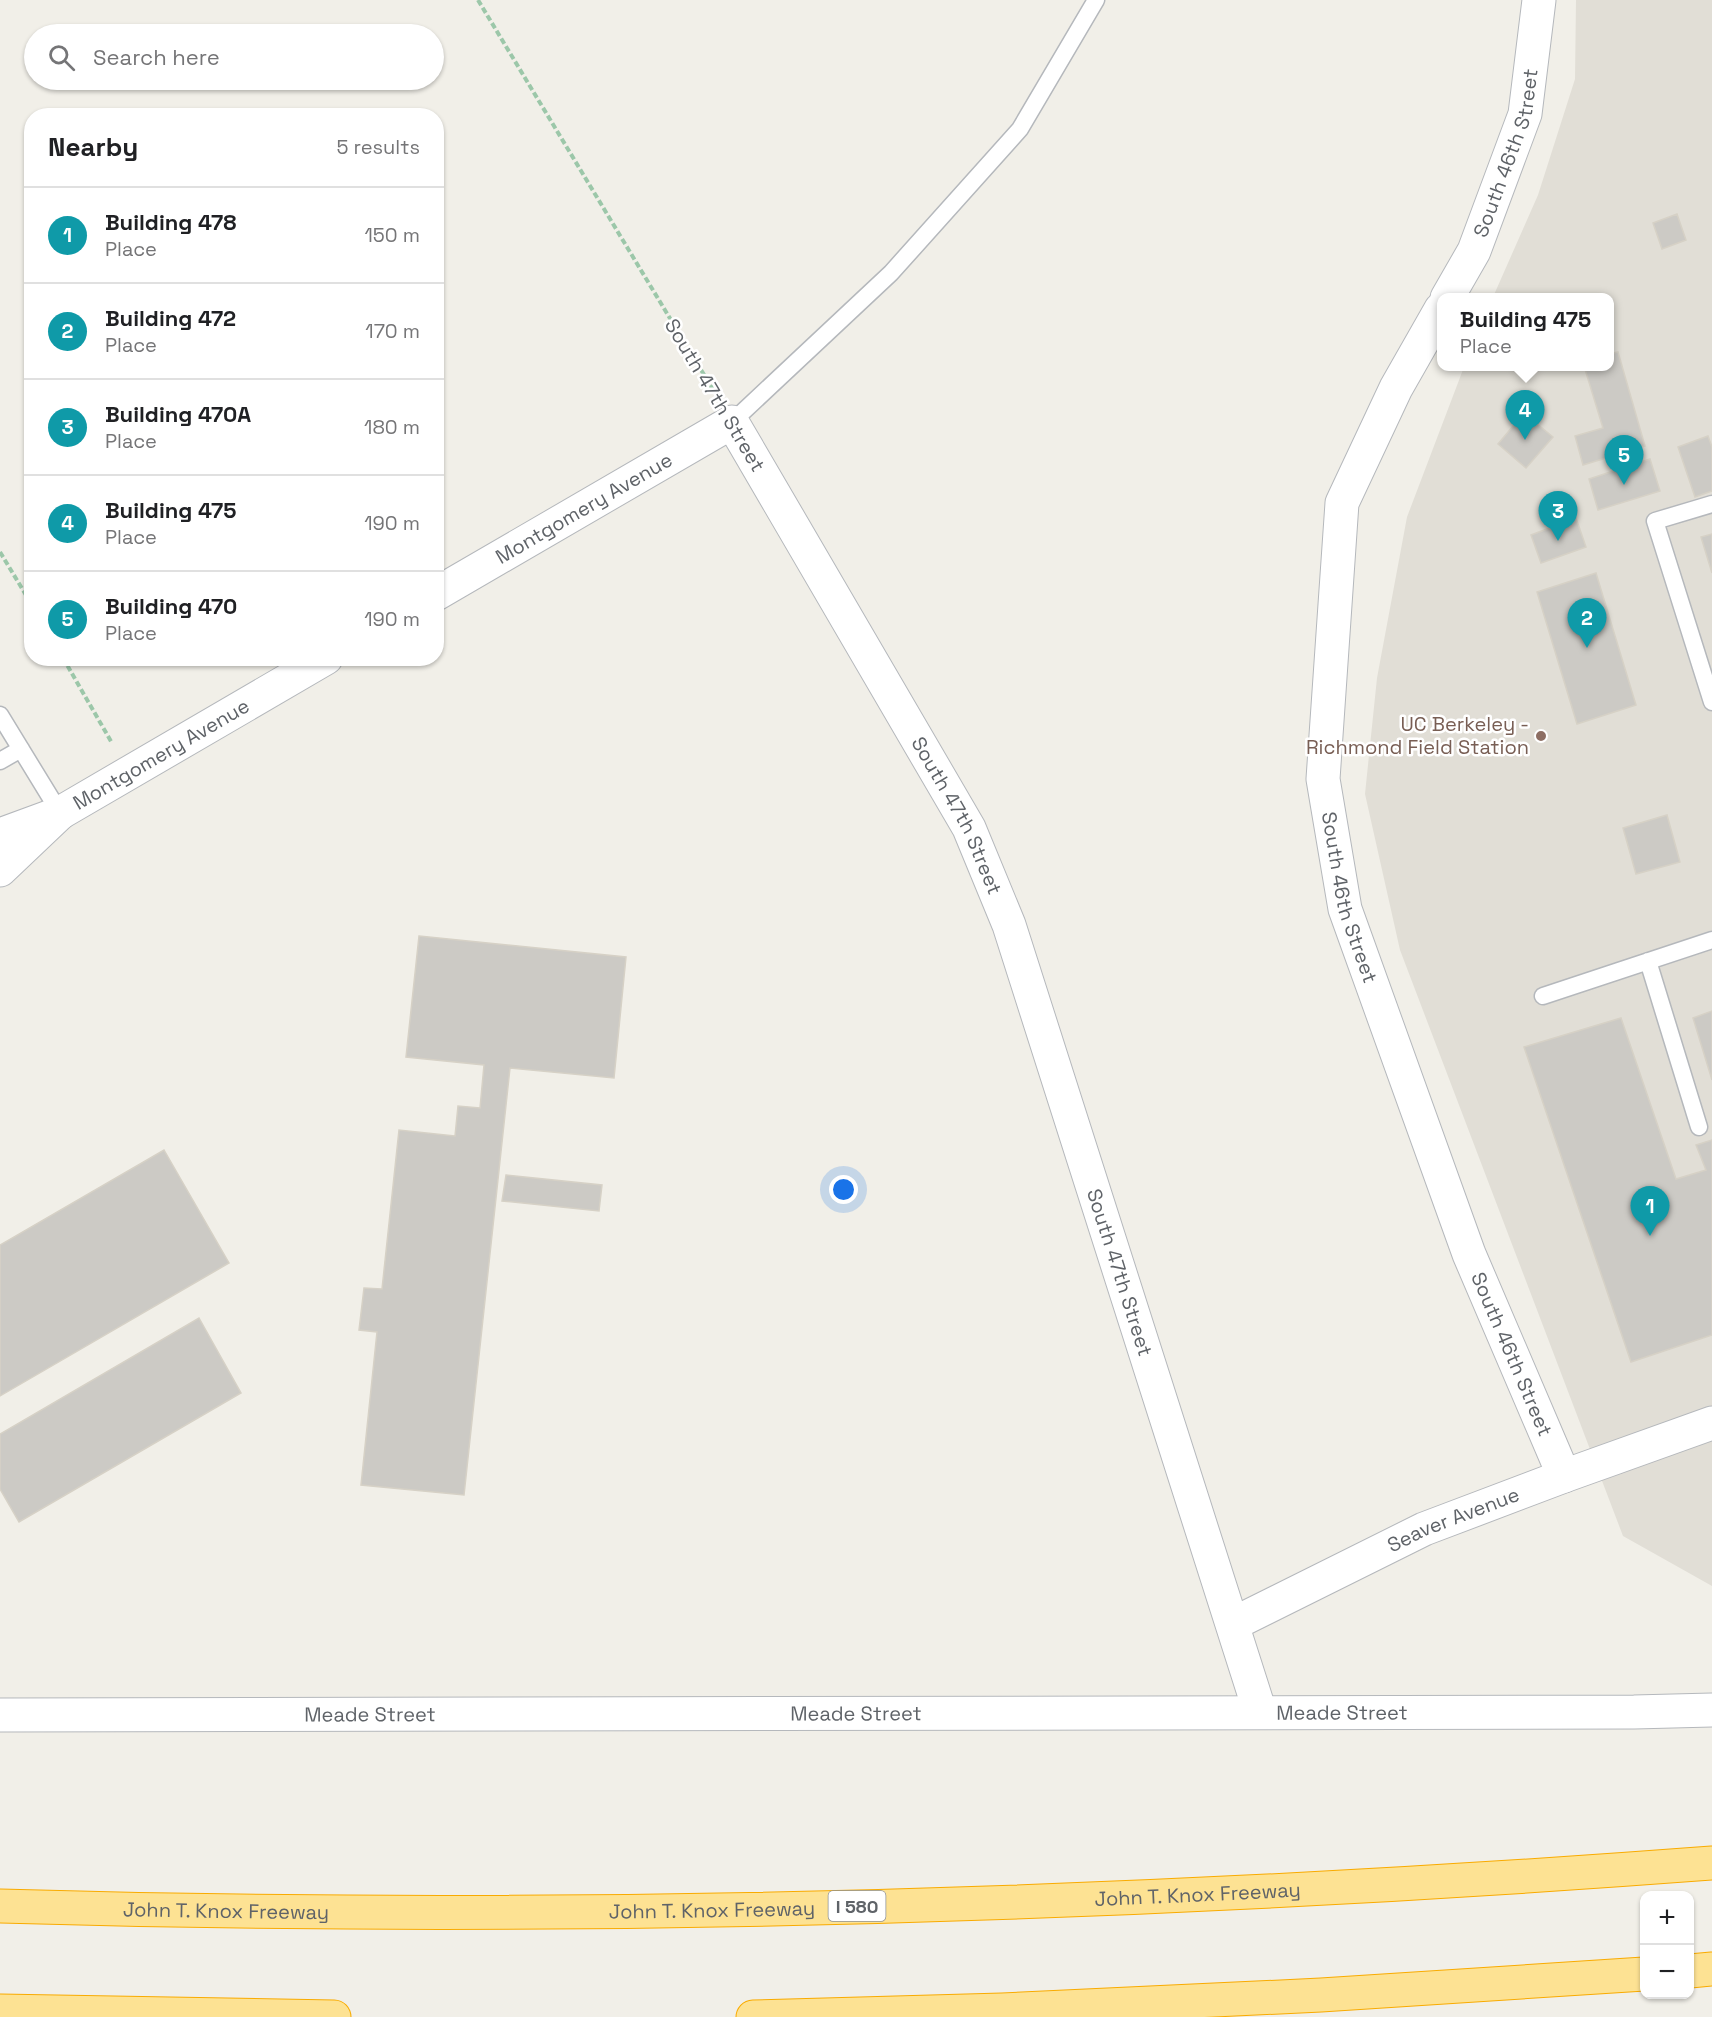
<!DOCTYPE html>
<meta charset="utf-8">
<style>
body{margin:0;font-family:"Space Grotesk",sans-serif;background:#f2f2f2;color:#202124}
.controls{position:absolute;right:18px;bottom:18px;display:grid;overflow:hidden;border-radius:12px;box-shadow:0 2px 4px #0004}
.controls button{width:54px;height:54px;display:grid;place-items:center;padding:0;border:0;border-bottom:2px solid #e0e0e0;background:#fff;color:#202124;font:30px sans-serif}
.you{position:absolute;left:844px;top:1190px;width:21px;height:21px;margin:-15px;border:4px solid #fff;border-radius:50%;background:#1a73e8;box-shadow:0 0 0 9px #1a73e833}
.badge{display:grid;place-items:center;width:39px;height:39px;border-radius:50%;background:#111827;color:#fff;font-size:20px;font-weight:700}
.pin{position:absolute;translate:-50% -50px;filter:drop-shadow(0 2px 3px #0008)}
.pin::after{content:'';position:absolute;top:32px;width:21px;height:18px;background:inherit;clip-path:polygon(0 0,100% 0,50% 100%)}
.popup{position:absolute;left:1437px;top:293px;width:177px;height:78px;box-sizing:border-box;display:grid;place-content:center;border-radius:12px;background:#fff;filter:drop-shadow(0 2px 4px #0005);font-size:20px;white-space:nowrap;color:#757577}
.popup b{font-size:22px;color:#202124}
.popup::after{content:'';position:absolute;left:50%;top:100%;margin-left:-12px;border:12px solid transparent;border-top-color:#fff}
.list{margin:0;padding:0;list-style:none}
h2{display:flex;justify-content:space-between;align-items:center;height:78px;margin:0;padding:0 24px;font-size:26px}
h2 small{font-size:20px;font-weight:400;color:#757577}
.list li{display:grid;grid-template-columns:39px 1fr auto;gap:18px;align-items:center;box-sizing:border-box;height:96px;padding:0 24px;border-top:2px solid #e0e0e0}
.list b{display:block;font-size:22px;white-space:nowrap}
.list p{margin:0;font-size:20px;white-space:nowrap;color:#757577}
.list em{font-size:20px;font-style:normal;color:#757577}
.icon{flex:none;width:33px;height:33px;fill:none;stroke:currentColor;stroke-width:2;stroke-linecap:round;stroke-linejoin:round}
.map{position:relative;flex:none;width:1712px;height:2017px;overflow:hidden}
.search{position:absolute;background:#fff;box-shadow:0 2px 4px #0004;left:24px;top:24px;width:420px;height:66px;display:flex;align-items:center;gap:15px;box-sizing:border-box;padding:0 21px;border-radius:33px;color:#757577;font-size:22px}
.panel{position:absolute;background:#fff;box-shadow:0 2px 4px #0004;left:24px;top:108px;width:420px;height:558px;border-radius:24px}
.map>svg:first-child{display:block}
</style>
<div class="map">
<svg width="1712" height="2017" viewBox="0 0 1712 2017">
<rect width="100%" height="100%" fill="#f1efe8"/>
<path fill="#e1ded6" d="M1576 0H1712V1586L1623 1536 1400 950 1365 794 1377 678 1407 517 1464 367 1609 366V298L1493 297 1538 195 1575 79Z"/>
<path fill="#cccac5" stroke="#d6d1c6" stroke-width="1.5" d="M1677 214 1686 240 1662 249 1653 223Z
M1618 352 1645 446 1583 465 1575 436 1603 428 1584 366H1609V354Z
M1524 413 1553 437 1526 468 1498 444Z
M1708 436 1712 447V491L1695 497 1678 447Z
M1650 459 1660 491 1598 510 1589 479Z
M1576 518 1586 547 1541 563 1531 535Z
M1712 534V573L1701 537Z
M1596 573 1636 705 1577 724 1537 592Z
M1667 815 1680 862 1636 874 1623 828Z
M419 936 626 957 614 1078 510 1068 464 1495 361 1485 377 1332 359 1330 364 1288 382 1289 399 1130 455 1136 458 1106 480 1108 484 1065 406 1057Z
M1712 1011V1080L1693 1018Z
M1621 1018 1676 1179 1706 1170 1696 1145 1712 1140V1335L1631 1362 1524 1047Z
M164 1150 229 1263 0 1396V1245Z
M506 1175 602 1185 599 1211 502 1201Z
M199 1318 241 1393 19 1522 0 1489V1434Z"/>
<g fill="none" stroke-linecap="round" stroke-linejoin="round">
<defs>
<path id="service" d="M732 422 891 273 1020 129 1096 0
M1712 504 1655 521 1712 702
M0 715 60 813
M0 761 21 749
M1648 961 1699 1127
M1543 996 1712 940"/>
<g id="minor">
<path id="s1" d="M1447 298 1474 251 1525 114 1539 0"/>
<path id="s2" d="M1441 309 1396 388 1342 503 1323 779 1345 909 1469 1254 1564 1476"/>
<path id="s3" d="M436 594 732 422 969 828 1009 925 1260 1712"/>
<path id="s4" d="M60 813 326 658"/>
<path d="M0 835 60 813 0 870"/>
<path id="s5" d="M1233 1624 1424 1529 1564 1476 1712 1423"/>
</g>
<g id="tertiary">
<path id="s6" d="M0 1715 1634 1712 1712 1710"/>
</g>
<g id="motorway">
<path id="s7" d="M0 1906C571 1923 1143 1906 1712 1863"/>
<path d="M1690 1971 1712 1969"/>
<path d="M0 2011 334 2017"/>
<path d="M753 2017 1002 2010 1321 1995 1644 1974"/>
</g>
</defs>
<use href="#service" stroke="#b5b8bc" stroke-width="19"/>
<use href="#minor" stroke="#b5b8bc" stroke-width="35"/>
<use href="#tertiary" stroke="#b5b8bc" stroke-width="35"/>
<use href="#motorway" stroke="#f9ab00" stroke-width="35"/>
<path stroke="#9cc7a9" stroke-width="4" stroke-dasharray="6 3" stroke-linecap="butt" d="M478 0 715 393
M0 552 32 605
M63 658 112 743"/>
<use href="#service" stroke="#fff" stroke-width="16"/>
<use href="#minor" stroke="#fff" stroke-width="33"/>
<use href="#tertiary" stroke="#fff" stroke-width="33"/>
<use href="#motorway" stroke="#fde293" stroke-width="33"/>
</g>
<circle fill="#8d6e63" stroke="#fff" stroke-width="2" cx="1541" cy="736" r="6"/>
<g text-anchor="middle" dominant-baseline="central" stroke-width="5" stroke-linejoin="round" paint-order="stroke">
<rect fill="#fff" stroke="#8f9295" stroke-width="1.5" x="828.5" y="1891" width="57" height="30" rx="4.5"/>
<g font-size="18" font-weight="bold" fill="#5f6368">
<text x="857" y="1906">I 580</text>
</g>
<g font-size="20" fill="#5f6368" stroke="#fff">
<text stroke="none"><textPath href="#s1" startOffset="158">South 46th Street</textPath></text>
<text transform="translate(715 395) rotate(59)">South 47th Street</text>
<text stroke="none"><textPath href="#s3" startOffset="171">Montgomery Avenue</textPath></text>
<text stroke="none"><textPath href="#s4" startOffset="117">Montgomery Avenue</textPath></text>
<text stroke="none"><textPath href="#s3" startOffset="796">South 47th Street</textPath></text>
<text stroke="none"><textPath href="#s2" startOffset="616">South 46th Street</textPath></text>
<text stroke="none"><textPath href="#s3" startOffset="1282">South 47th Street</textPath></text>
<text stroke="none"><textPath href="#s2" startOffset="1102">South 46th Street</textPath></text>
<text stroke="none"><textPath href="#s5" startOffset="244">Seaver Avenue</textPath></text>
<text stroke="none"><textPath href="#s6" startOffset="1342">Meade Street</textPath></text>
<text stroke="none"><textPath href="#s6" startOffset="856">Meade Street</textPath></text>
<text stroke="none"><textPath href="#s6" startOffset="370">Meade Street</textPath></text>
<text stroke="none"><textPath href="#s7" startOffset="1198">John T. Knox Freeway</textPath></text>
<text stroke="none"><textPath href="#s7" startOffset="712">John T. Knox Freeway</textPath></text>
<text stroke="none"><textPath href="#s7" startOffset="226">John T. Knox Freeway</textPath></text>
</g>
<g font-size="20" fill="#785e54" stroke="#fff" text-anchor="end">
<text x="1529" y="724">UC Berkeley -<tspan x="1529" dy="23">Richmond Field Station</tspan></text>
</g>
</g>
</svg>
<div class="controls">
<button>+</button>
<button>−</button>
</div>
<div class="you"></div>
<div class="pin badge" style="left:1650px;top:1236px;background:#0f9aa8">1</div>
<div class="pin badge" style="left:1587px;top:648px;background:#0f9aa8">2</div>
<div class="pin badge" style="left:1558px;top:541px;background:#0f9aa8">3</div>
<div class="pin badge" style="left:1525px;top:440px;background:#0f9aa8">4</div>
<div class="popup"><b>Building 475</b>Place</div>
<div class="pin badge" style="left:1624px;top:485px;background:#0f9aa8">5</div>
<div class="search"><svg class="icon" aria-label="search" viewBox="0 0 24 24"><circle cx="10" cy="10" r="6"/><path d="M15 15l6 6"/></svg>Search here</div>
<section class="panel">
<h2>Nearby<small>5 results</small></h2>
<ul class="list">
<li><span class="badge" style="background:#0f9aa8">1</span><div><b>Building 478</b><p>Place</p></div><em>150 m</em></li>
<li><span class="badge" style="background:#0f9aa8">2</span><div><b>Building 472</b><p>Place</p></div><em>170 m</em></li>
<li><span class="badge" style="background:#0f9aa8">3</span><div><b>Building 470A</b><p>Place</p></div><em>180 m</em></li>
<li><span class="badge" style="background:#0f9aa8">4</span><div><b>Building 475</b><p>Place</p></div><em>190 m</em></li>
<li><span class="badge" style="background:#0f9aa8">5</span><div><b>Building 470</b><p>Place</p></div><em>190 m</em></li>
</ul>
</section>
</div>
